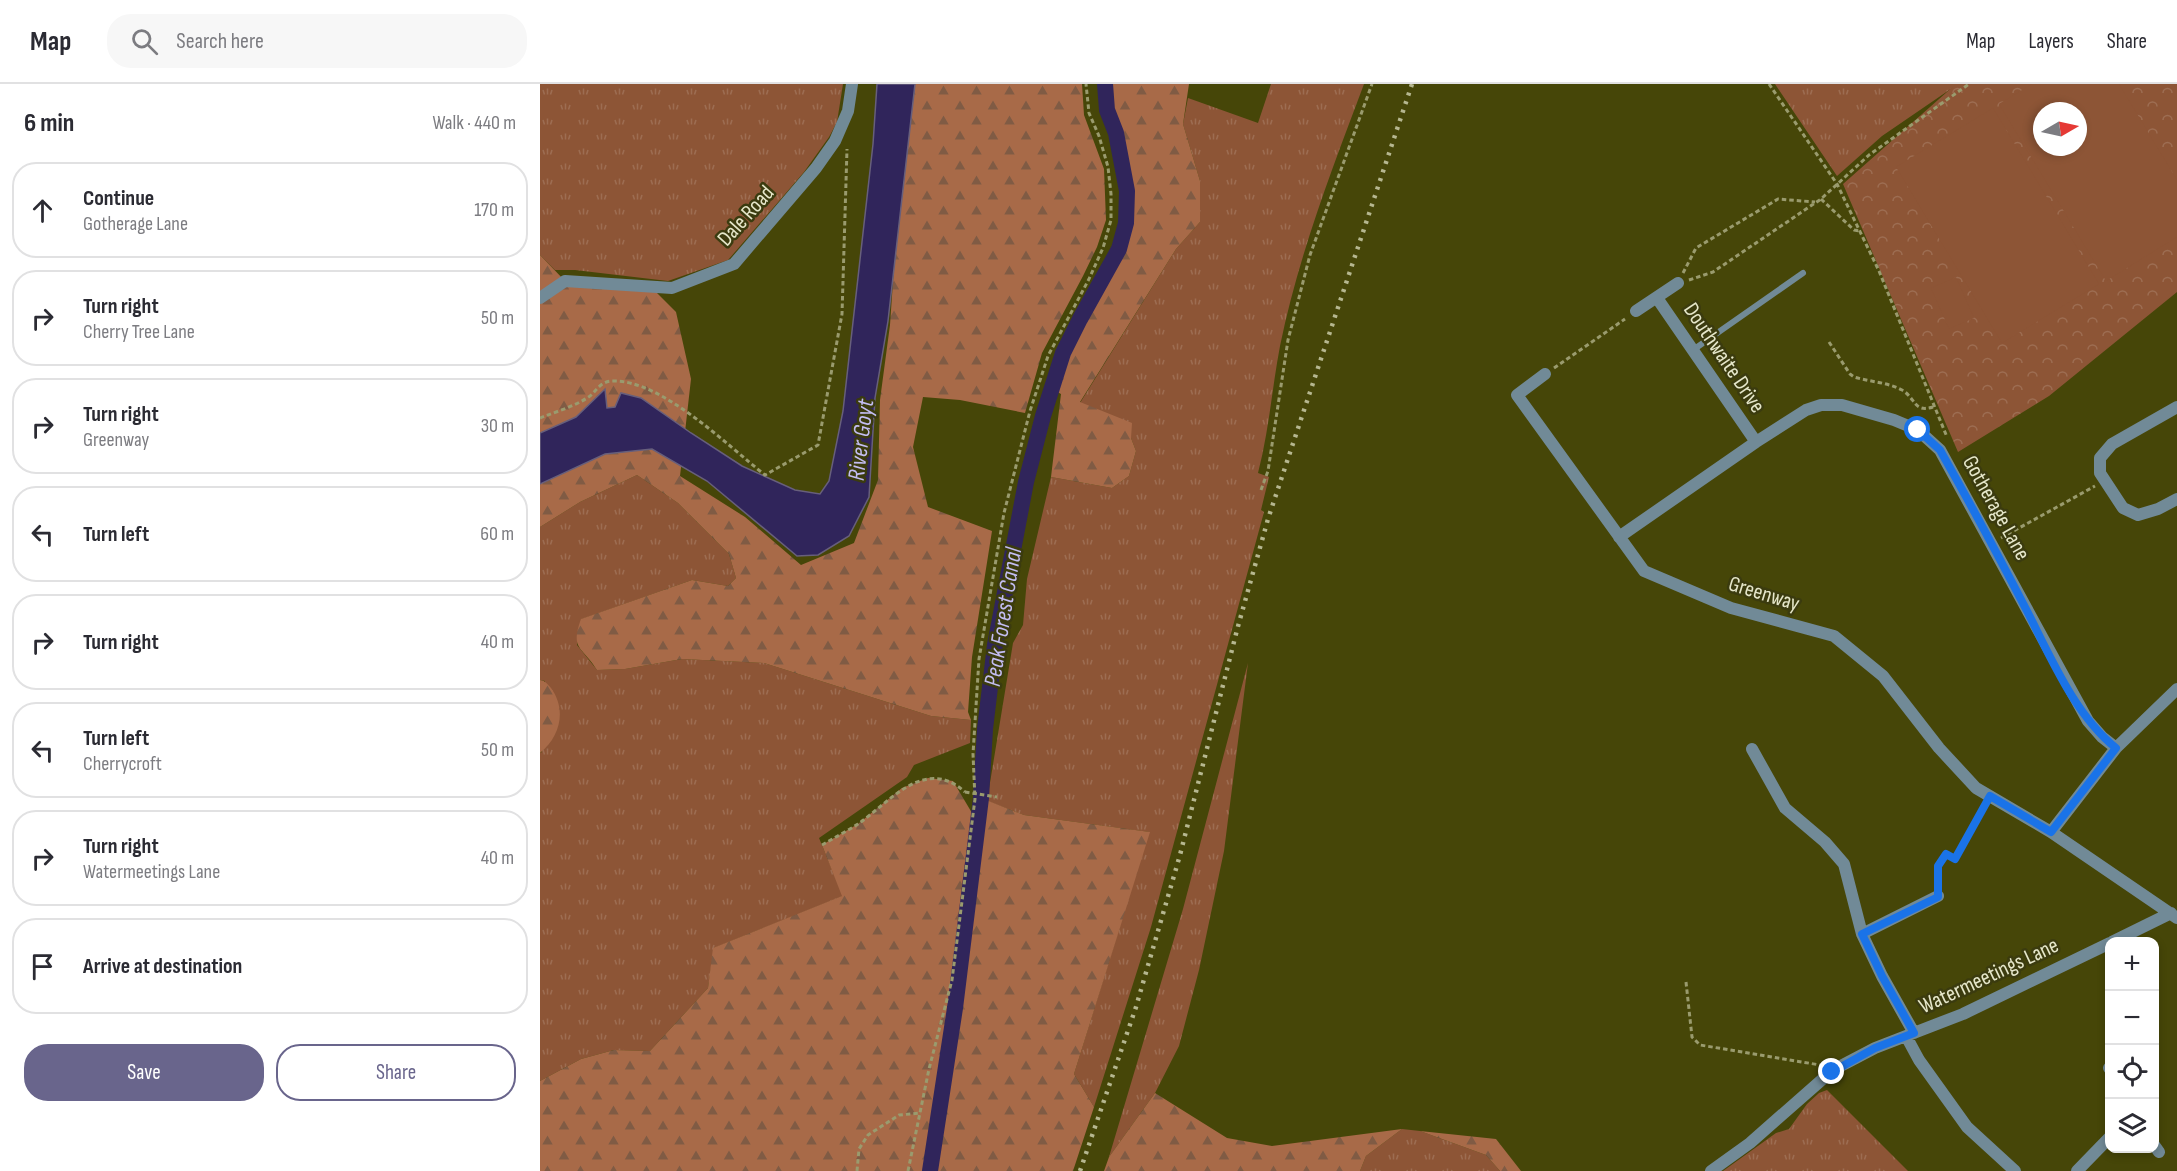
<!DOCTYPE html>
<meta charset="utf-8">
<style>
body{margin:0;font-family:"Sofia Sans Condensed",sans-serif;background:#f7f7f7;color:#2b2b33}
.controls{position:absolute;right:18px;bottom:18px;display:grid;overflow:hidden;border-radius:12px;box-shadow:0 3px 9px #0003}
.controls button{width:54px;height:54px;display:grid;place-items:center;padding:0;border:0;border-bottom:2px solid #e1e1e2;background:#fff;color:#2b2b33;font:30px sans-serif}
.compass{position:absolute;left:1493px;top:18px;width:54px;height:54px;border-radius:50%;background:#fff;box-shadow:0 3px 9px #0003;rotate:81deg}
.stop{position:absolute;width:18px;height:18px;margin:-14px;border:4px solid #1a73e8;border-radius:50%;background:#fff}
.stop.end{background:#1a73e8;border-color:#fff;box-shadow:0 2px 6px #0008}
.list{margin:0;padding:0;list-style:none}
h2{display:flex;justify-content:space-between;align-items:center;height:78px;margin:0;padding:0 24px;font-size:26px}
h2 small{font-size:20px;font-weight:400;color:#7c7c81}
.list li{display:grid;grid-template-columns:39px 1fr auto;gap:18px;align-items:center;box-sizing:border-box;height:96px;margin:0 12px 12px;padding:0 12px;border:2px solid #e1e1e2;border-radius:24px}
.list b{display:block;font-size:22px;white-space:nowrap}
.list p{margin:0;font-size:20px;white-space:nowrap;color:#7c7c81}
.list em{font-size:20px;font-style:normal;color:#7c7c81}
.actions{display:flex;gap:12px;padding:18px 24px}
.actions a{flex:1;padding:14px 0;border:2px solid #69658c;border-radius:24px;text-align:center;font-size:21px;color:#69658c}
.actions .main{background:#69658c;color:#fff}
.icon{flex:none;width:33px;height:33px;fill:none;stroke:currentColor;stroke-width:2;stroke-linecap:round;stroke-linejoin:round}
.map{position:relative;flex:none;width:1637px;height:1087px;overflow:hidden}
header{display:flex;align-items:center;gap:36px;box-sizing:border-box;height:84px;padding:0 30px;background:#fff;border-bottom:2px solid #e1e1e2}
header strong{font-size:28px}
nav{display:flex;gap:33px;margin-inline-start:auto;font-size:21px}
.search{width:420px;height:54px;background:#f7f7f7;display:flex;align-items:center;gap:15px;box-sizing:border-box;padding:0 21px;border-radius:24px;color:#7c7c81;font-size:22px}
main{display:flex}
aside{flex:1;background:#fff}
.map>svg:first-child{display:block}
</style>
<header>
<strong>Map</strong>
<div class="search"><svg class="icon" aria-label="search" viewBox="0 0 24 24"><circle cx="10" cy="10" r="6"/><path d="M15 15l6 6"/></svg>Search here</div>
<nav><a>Map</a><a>Layers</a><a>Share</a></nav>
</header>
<main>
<aside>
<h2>6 min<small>Walk · 440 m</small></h2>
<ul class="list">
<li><svg class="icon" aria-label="ahead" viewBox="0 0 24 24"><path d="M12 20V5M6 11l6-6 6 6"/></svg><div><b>Continue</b><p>Gotherage Lane</p></div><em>170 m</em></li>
<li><svg class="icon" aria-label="right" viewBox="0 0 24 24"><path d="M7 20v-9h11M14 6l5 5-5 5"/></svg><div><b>Turn right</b><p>Cherry Tree Lane</p></div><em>50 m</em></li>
<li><svg class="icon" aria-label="right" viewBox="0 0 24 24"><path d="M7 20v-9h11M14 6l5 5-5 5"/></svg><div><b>Turn right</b><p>Greenway</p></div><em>30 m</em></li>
<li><svg class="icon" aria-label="left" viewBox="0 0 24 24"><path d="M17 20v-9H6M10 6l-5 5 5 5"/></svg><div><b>Turn left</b></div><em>60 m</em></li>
<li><svg class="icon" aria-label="right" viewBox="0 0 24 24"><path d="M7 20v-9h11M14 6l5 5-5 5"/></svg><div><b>Turn right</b></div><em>40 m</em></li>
<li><svg class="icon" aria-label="left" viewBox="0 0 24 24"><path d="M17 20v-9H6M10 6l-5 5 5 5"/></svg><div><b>Turn left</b><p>Cherrycroft</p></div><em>50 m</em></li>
<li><svg class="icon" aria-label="right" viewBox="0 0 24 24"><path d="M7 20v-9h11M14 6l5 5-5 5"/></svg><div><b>Turn right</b><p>Watermeetings Lane</p></div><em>40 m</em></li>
<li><svg class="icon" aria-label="arrive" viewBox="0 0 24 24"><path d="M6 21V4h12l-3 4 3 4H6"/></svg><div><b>Arrive at destination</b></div></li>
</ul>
<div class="actions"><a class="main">Save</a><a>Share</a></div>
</aside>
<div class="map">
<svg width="1637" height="1087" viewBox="0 0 1637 1087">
<defs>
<pattern id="grass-tufts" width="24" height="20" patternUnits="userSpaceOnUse" patternTransform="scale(1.5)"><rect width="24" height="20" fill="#8d5536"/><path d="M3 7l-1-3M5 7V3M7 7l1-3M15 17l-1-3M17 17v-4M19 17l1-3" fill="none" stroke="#9d6d52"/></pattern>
<pattern id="forest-firs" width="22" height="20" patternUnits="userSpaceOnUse" patternTransform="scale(1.5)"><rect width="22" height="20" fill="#a86a48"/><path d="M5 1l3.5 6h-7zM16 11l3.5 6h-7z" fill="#805b44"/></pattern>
<pattern id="park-crowns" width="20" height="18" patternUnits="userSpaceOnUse" patternTransform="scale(1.5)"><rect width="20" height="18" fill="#8d5536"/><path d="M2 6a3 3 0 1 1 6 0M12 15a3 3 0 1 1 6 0" fill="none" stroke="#9d6d52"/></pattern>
</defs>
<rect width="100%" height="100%" fill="#464608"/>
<path fill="url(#grass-tufts)" d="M0 0H303L297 38 289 53 264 88 188 176 128 197 35 186H15L0 171Z
M731 0H824C792 85 758 173 740 262 732 304 729 347 718 389L729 393 721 426 724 428 611 843 554 1023 534 990 609 748 484 731 447 717 473 559 483 541 487 495 511 393 572 404 589 392 596 367 591 354 540 319 636 165 660 138V97L643 40 648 14 718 39Z
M1235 0H1418L1342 52 1297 92Z
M97 391 138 419 189 470 196 494 188 502 152 496 42 535 37 561 57 586 85 585 142 575 224 579 391 632 431 636 430 659 374 681 367 693 279 754 303 812 174 864 168 904 110 967 74 966 41 975 0 997V669L2 668 5 597 0 596V443L40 418Z
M708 579 684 767 659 886 639 962 615 1009 569 1073 643 825Z
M1287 1006 1368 1087H1183L1236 1049 1249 1045 1267 1020 1279 1009Z
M862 1045 880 1047 946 1071 960 1087H820L826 1072Z"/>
<path fill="url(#forest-firs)" d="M371 0H542L544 31 564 85 566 136 557 163 543 192 502 269 485 329 420 316 383 313 373 363 388 423 452 447 432 573 428 628 431 636 391 632 224 579 142 575 85 585 57 586C42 562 30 566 41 535L152 496 188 502 196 494 189 470 138 419 97 391 40 418 0 443V171L25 197 112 204 136 228 151 295 140 392 205 433 261 481 314 459 338 396 340 316 350 241 359 111Z
M565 0H649L643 40 660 97V138L636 165 540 318 592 339 591 354 596 367 589 392 572 404 511 393 521 310 512 305C519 281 527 259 539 237 561 192 591 161 587 107 586 78 575 54 567 27 565 19 565 9 565 0Z
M0 596C6 597 7 600 11 604 27 626 20 653 0 669Z
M388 694 413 697 432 729 437 733 441 714 484 731 610 748 534 990 554 1023 533 1087H0V997L41 975 74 966 110 967 168 904 173 864 302 812 282 761 318 740 362 704Z
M615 1009 687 1054 732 1062 862 1045 826 1072 820 1087H564L569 1073Z
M880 1047 956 1055 981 1087H960L946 1071Z"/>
<path fill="url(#park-crowns)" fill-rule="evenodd" d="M1416 0H1637V208L1509 312 1418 368 1303 100ZM1502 27H1538V63H1502Z"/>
<path fill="#8d5536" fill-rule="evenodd" d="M1492 0H1579L1637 96V153L1566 197 1459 20ZM1502 27H1538V63H1502Z
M1453 24 1559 200 1462 259 1356 83Z
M1416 193 1434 234 1409 245 1391 204Z"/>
<path fill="#30255b" stroke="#675f7c" stroke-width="1.5" d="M337 0H375L348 237 335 314 329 413 309 452 278 471 257 472 167 397 112 365 65 370 0 400V349L36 333 65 305 67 324 75 323 81 309 101 314 151 349 202 382 255 406 280 410 289 397 303 327 333 60Z"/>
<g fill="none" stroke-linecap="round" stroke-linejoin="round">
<path stroke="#30255b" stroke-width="16" d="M390 1087 415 924 441 714 445 645 455 561 486 398 503 332 523 269 540 235 579 165 586 139 587 107 576 49 567 26 565 0"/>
<path stroke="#9a9b6e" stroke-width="3" stroke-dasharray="4.5 3" stroke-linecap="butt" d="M1229 0 1297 100 1339 187 1407 353
M1281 115 1314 146 1320 147
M1143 189 1156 164 1238 115 1275 118
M1149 196 1173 188 1281 115 1329 71 1429 0
M1289 258 1310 290 1314 293C1330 298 1347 298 1362 306 1376 314 1373 329 1393 323
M1014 284 1085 235
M0 334C15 328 33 323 47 314 56 309 59 297 73 297 122 296 188 362 225 391L278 361 302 230 307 65
M721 406 728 387 748 256 770 171 832 0
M1461 454 1555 402
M282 761C294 754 307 747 318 740 351 717 385 672 425 708
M1398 801V782L1406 770 1415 775 1444 724
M1146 898 1152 953 1160 961 1280 981
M317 1087 319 1065 328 1051 359 1031 381 1029
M368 1087 389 985 412 896 435 715 433 670 439 575 464 429 490 327 508 272 549 195 563 164 571 136V110L568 83 559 52 549 29 546 0"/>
<path stroke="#718a97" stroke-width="6" d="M1153 266 1263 189"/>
<path stroke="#718a97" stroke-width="12" d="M0 214 25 197 132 204 194 180 276 84 295 57 308 27 312 0
M1117 214 1216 358
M1096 227 1138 199
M1005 290 977 311 1104 487 1191 524 1294 552 1343 592 1399 664 1436 704 1511 748 1637 834
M1637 323 1572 360 1560 374V389L1583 424 1598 431 1618 425 1637 415
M1079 453 1216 358 1266 326 1281 321H1302L1354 336 1378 346 1400 366 1548 637 1562 653 1576 664
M1212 665 1245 724 1285 758 1304 780 1322 850 1342 892 1374 949
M1511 748 1576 664 1637 605
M1322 850 1398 812
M1572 858 1631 829
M1366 952 1379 976 1427 1043 1475 1087
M1569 984H1570
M1614 1061 1619 1068
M1171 1087 1210 1059 1293 986 1335 964 1423 930 1570 859
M1537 1087 1570 1053"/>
<path stroke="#b6b790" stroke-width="4.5" stroke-dasharray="3 6" stroke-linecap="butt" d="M540 1087 596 923 640 771 697 546 728 435 872 0"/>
<path stroke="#9a9b6e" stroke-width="3" stroke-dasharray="4.5 3" stroke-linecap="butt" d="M425 708 457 713"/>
</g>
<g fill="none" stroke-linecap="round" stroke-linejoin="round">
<path stroke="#1a73e8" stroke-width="8" d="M1292 988 1335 964 1374 949 1342 892 1322 850 1398 813V782L1406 770 1415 775 1450 712 1511 748 1576 664C1535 631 1511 574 1487 527 1459 473 1430 419 1400 366L1378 346"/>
</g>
<g text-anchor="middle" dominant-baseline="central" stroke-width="5" stroke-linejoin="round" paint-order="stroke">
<g font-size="22" fill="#e6e7ca" stroke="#3b3b0f">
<text transform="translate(206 132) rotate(-48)">Dale Road</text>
<text transform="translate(1184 274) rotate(56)">Douthwaite Drive</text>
<text transform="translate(1456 424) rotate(61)">Gotherage Lane</text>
<text transform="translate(1224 510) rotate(17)">Greenway</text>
<text transform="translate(1449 892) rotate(-25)">Watermeetings Lane</text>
</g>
<g font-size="24" font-style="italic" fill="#c3bdf2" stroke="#3b3b0f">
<text transform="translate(321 356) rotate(-83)">River Goyt</text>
<text transform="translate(463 533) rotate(-81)">Peak Forest Canal</text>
</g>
</g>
</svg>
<div class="controls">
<button>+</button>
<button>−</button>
<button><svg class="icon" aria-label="locate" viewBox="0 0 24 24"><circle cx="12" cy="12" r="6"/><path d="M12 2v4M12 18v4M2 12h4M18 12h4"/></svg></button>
<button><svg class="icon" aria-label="layers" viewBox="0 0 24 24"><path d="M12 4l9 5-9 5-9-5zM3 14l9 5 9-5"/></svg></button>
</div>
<svg class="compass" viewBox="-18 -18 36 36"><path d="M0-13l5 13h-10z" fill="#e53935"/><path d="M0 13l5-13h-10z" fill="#7c7c81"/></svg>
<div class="stop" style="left:1378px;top:346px"></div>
<div class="stop end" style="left:1292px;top:988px"></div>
</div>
</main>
